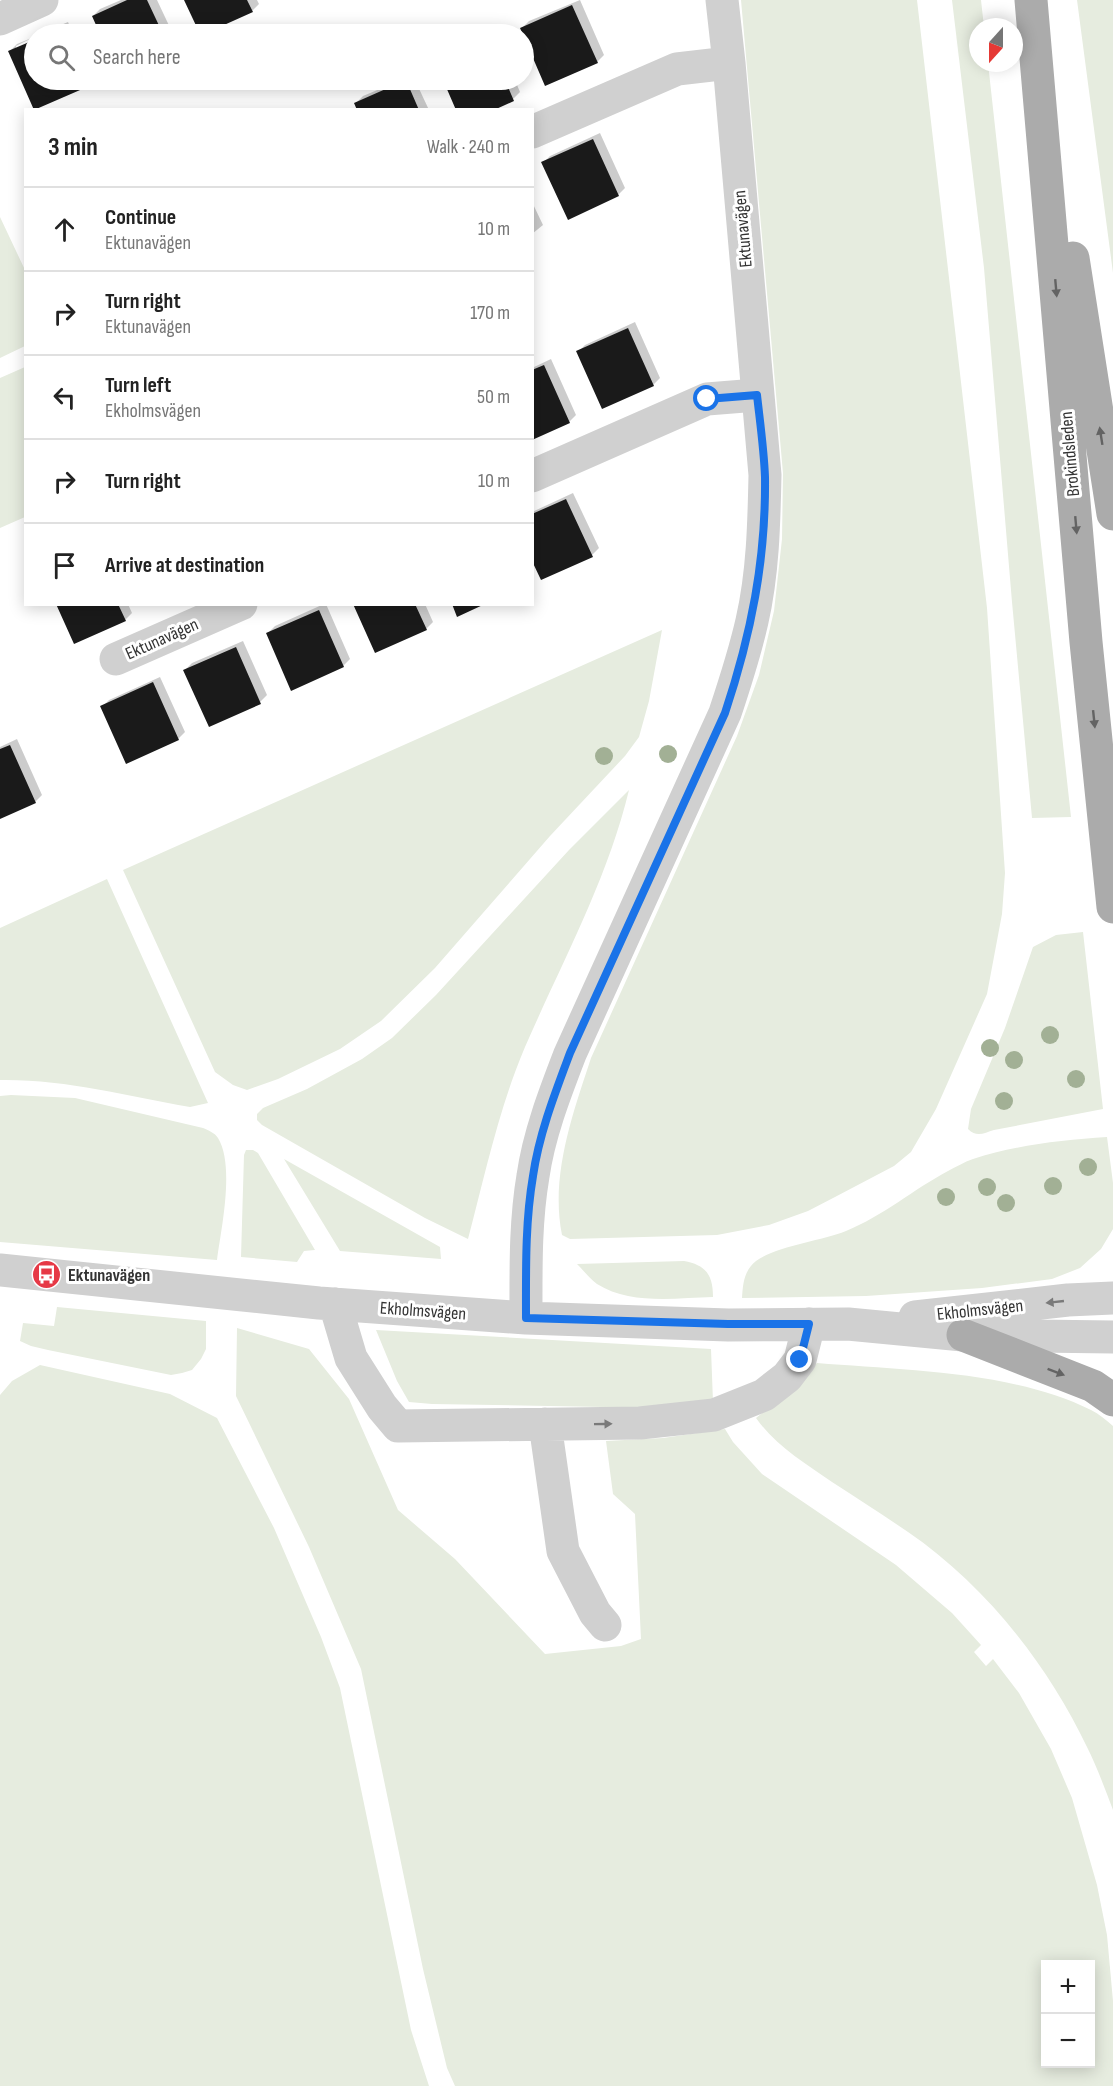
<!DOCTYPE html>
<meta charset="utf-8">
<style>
body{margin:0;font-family:"Sofia Sans Condensed",sans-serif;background:#f6f6f6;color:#222}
.controls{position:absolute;right:18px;bottom:18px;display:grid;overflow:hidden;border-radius:0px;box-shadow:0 3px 15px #0003}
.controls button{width:54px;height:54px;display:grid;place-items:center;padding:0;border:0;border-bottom:2px solid #e0e0e0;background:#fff;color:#222;font:30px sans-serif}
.compass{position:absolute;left:969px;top:18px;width:54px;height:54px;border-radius:50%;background:#fff;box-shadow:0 3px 15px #0003;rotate:201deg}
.stop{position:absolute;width:18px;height:18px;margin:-14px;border:4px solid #1a73e8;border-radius:50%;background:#fff}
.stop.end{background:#1a73e8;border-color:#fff;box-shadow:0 2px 6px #0008}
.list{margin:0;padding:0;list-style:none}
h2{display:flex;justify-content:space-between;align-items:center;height:78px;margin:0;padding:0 24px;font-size:26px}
h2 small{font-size:20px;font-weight:400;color:#767676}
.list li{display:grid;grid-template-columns:39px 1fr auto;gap:18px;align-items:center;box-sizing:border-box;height:84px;padding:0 24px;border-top:2px solid #e0e0e0}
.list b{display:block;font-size:22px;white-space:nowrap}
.list p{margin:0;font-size:20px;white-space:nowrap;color:#767676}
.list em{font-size:20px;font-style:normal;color:#767676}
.icon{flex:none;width:33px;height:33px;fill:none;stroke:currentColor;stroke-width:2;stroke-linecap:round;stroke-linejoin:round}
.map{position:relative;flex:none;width:1113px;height:2086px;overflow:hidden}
.search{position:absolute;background:#fff;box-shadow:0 3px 15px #0003;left:24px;top:24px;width:510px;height:66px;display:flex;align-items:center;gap:15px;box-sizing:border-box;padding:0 21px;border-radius:33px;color:#767676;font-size:22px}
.panel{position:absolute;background:#fff;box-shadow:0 3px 15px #0003;left:24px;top:108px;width:510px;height:498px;border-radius:0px}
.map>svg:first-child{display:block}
</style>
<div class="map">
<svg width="1113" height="2086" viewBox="0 0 1113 2086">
<rect width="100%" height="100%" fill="#fff"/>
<path fill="#e6ecdf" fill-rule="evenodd" d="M741 0H917L987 608 1005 873 1002 914 987 994 936 1109 911 1152 894 1166 835 1197 808 1211 769 1225 717 1235 570 1239 562 1235C550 1176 573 1113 591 1058L737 736 759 675 774 611 782 539 783 473Z
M952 0H981L984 27H978V63H988L1071 817 1032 818 1012 602 984 268Z
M1077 0H1113V273Z
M0 217 25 270V346L0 358Z
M25 367V517L0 528V378Z
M662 630 649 701 639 737 625 756 550 836 435 968 381 1021 340 1049 278 1079 247 1090 233 1085 215 1072 123 870Z
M629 790C607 881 562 962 525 1047 499 1108 485 1175 468 1239L425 1218 262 1125 257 1120V1114L263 1108 307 1089 362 1059 392 1038 436 995 569 850Z
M107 879 208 1103 190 1107C126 1096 65 1079 0 1080V928Z
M1083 932 1103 1109 994 1130C984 1133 977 1138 968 1129L971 1109 1005 1028 1033 947 1056 935Z
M11 1095 75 1098 203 1128C208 1130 215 1133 218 1138 235 1166 221 1229 217 1260L0 1242V1096Z
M1107 1137 1113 1183V1229L1101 1249 1080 1268 1052 1279 982 1288 866 1296 742 1298C743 1283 744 1271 756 1261 777 1246 821 1241 846 1231 883 1216 914 1189 948 1171 956 1167 964 1162 973 1159 1016 1145 1062 1140 1107 1137Z
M246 1150H253L258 1153 315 1250 304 1251 297 1262 241 1257 244 1155Z
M284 1159 440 1247 441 1259 340 1251Z
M684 1261C706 1265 713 1275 713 1297 675 1298 630 1305 597 1284 590 1279 583 1270 577 1264Z
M57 1307 206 1321V1349L201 1359 192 1370 182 1373 171 1375 48 1350 31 1346 20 1341 23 1323 54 1326Z
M237 1328 309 1349 349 1399 398 1510 455 1559 545 1654 621 1646 641 1639 635 1514 613 1494 606 1441 663 1438 725 1429 733 1442 762 1474 896 1565 952 1613 981 1645 974 1652 986 1666 993 1659 1019 1693 1051 1749 1072 1798 1097 1885 1107 1935 1113 2001V2086H455L447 2068 423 1969 361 1669 309 1547 236 1396ZM1046 1964H1090V2064H1046Z
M376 1330 711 1349 713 1402 659 1408 432 1404 409 1402 397 1381Z
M817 1363C902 1370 1014 1371 1091 1410 1099 1414 1106 1420 1113 1426V1810C1105 1789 1097 1767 1087 1747 1047 1663 984 1584 908 1532 883 1515 857 1498 832 1482 804 1463 775 1445 756 1418L782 1397Z
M40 1365 170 1394 217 1418 274 1528 321 1637 340 1688 411 2030 429 2086H0V1395L12 1381Z"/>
<path fill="#0003" d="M121 0H157L173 34H102L93 16 100 9Z
M186 0H257L259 4 252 11 201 34Z
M580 0 604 55 597 62 522 28 529 21Z
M68 22 73 34H50L68 26 67 24 40 34Z
M34 37 16 46V49L34 41V80H92L86 85 35 108 10 51 17 44Z
M401 80H415L429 110H359L356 103 363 96Z
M445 80H515L520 92 513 99 490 110H458Z
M600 133 625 188 618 195 543 163 550 156Z
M532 202 543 225 532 234Z
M635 322 660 378 653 385 578 352 585 345Z
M551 359 576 415 569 422 532 438V368Z
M573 493 599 548 592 555 532 558V512Z
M57 604H128L132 613 125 620Z
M324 604H326L350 659 343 666 292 689 268 633 275 626Z
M354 604H425L433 622 426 629Z
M243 641 267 695 260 702 185 670 192 663Z
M160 677 185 732 178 739 102 707 109 700Z
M17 739 42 795 35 802 0 818V747Z"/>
<path fill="#1a1a1a" d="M127 0H147L163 34H100L92 16Z
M184 0H247L253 12 204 34H200Z
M572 5 598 63 545 86 520 28Z
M34 40V80H84L87 87 34 110 8 51Z
M406 80 419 110H357L354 103Z
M443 80H505L514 101 494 110H456Z
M593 139 619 196 568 220 541 162Z
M628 328 654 386 602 409 576 351Z
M544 365 570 423 532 440V370Z
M566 499 593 557 541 580 532 561V514Z
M56 604H118L126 621 74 644Z
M353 604H415L427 630 375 653Z
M452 604H485L457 617Z
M319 610 344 667 291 691 266 633Z
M236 647 261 704 209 727 183 670Z
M153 682 179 740 126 764 100 706Z
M10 745 36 803 0 819V749Z"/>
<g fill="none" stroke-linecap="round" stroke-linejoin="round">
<path stroke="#d0d0d0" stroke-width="33" d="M0 19 42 0
M532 132 677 69 729 63
M532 476 707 399 757 395
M116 659 241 604
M0 1270 319 1303 526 1318 728 1325 848 1324 963 1335 1113 1337
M335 1304 351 1358 382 1407 398 1426 640 1423 714 1415 764 1395 787 1377 800 1360 809 1324
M915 1317 1068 1300 1113 1298
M526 1318C526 1271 525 1223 533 1176 539 1134 555 1093 570 1054L725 713C735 683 745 652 752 621 763 573 764 523 765 475L729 63 722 0
M545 1424 563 1551 595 1613 605 1625"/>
<path stroke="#ababab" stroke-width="33" d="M1031 0 1086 642 1113 907
M1073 258 1113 514
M963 1335 1093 1386 1113 1400"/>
</g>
<g fill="#a2b095">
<circle cx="668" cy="754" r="9"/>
<circle cx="604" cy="756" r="9"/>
<circle cx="1050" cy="1035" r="9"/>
<circle cx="990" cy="1048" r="9"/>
<circle cx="1014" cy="1060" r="9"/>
<circle cx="1076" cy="1079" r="9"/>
<circle cx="1004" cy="1101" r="9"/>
<circle cx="1088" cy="1167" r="9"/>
<circle cx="1053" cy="1186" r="9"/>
<circle cx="987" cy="1187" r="9"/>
<circle cx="946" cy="1197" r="9"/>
<circle cx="1006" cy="1203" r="9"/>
</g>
<defs><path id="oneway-solid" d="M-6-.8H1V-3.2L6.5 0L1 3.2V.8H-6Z" transform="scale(1.5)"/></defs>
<g fill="#636363">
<use href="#oneway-solid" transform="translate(1056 288) rotate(85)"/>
<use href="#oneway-solid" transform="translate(1101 436) rotate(-99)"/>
<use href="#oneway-solid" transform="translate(1076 525) rotate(85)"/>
<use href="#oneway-solid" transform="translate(1094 719) rotate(84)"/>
<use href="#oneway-solid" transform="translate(1056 1372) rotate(21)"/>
</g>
<g fill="#7a7a7a">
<use href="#oneway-solid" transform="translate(1055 1302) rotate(174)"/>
<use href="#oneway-solid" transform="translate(603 1424) rotate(-1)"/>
</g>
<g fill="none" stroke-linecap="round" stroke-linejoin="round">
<path stroke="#1a73e8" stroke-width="8" d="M707 399 757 395C760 422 764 450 765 477 766 560 751 635 725 713L570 1053C555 1093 539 1134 533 1176 525 1223 526 1271 526 1318L728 1324H809L800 1360"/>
</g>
<defs>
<symbol id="bus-disc" viewBox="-11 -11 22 22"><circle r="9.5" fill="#e63946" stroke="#fff"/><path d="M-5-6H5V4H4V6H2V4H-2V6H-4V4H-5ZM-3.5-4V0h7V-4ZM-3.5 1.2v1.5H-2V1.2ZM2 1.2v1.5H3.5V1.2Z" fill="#fff"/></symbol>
</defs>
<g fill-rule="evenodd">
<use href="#bus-disc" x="30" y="1258" width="33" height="33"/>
</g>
<g text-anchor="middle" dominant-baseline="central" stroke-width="6" stroke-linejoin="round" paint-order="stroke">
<g font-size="18" fill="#333" stroke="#fff">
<text transform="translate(743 229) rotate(-95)">Ektunavägen</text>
<text transform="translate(1070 454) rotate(-95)">Brokindsleden</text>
<text transform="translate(162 639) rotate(-24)">Ektunavägen</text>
<text transform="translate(980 1310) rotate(-6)">Ekholmsvägen</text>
<text transform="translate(423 1311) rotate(4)">Ekholmsvägen</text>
</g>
<g font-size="18" font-weight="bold" fill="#333" stroke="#fff" text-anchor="start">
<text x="68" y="1275">Ektunavägen</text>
</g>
</g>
</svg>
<div class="controls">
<button>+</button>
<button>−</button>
</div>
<svg class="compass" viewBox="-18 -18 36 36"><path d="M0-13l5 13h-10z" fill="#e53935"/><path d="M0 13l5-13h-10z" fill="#767676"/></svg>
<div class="stop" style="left:707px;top:399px"></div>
<div class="stop end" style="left:800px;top:1360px"></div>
<div class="search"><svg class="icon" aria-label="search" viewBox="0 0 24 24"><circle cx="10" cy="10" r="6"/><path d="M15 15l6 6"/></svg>Search here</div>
<section class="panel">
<h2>3 min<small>Walk · 240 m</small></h2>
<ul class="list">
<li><svg class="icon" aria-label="ahead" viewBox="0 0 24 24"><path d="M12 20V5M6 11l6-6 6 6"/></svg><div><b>Continue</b><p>Ektunavägen</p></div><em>10 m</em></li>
<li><svg class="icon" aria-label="right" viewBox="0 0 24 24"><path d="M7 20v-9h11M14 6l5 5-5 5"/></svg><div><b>Turn right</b><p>Ektunavägen</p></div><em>170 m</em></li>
<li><svg class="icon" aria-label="left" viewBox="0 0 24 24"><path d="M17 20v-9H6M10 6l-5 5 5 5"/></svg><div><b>Turn left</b><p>Ekholmsvägen</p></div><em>50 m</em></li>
<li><svg class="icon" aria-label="right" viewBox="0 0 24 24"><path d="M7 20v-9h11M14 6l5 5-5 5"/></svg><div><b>Turn right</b></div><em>10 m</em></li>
<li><svg class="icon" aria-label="arrive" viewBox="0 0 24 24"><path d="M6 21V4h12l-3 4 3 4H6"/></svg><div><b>Arrive at destination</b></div></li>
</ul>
</section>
</div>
